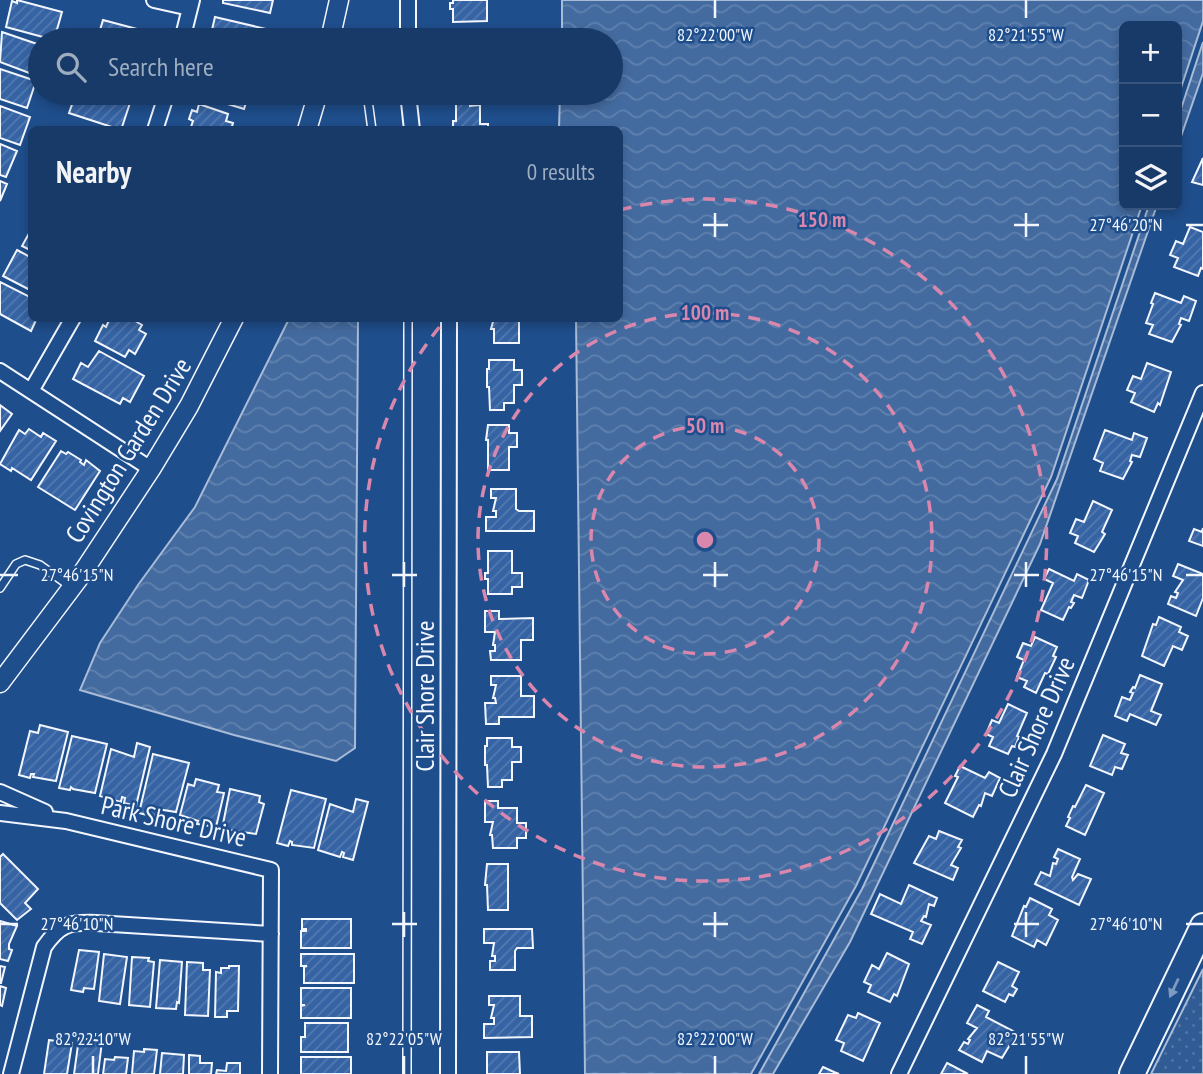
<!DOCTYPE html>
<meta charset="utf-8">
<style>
body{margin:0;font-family:"PT Sans Narrow",sans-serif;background:#244571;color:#f1f3f6}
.controls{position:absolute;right:21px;top:21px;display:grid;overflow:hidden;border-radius:10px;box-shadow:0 4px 10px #0003}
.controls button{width:63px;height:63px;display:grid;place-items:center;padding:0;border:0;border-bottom:2px solid #36547d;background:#173a69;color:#f1f3f6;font:35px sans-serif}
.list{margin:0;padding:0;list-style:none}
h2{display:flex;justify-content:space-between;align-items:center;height:91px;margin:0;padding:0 28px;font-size:30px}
h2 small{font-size:23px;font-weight:400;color:#9eadc0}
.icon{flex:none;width:38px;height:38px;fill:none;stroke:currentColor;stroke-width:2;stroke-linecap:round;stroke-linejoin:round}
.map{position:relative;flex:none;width:1203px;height:1074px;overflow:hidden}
.search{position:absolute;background:#173a69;box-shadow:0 4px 10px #0003;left:28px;top:28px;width:595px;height:77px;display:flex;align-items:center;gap:18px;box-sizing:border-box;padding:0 24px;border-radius:38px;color:#9eadc0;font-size:26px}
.panel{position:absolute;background:#173a69;box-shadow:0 4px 10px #0003;left:28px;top:126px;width:595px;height:196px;border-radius:10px}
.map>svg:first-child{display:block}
</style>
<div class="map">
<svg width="1203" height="1074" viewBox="0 0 1203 1074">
<defs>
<pattern id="grass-dots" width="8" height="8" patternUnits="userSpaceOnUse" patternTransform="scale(1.75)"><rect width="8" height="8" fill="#305b95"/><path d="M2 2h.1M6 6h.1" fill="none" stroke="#4e73a5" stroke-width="1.8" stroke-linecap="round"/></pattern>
<pattern id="water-waves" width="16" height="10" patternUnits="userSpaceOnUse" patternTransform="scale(1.75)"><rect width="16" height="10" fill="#446ba0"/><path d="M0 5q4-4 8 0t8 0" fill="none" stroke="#5f81ae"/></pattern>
<pattern id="building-hatch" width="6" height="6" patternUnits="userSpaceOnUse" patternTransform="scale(1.75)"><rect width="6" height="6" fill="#3563a3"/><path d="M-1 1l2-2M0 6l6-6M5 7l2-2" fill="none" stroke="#537ab1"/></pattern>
</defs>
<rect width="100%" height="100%" fill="#1f4e8c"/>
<path fill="url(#grass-dots)" stroke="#a8bbd7" stroke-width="2" d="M1203 969V1074H1151Z"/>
<path fill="url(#water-waves)" stroke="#a8bbd7" stroke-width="2" d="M562 0H1203V21L1177 100V26H1124V205H1142L1051 477 856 886 751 1074H585L576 319 620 318V130L559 129 560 93H611V40H562Z
M1203 42V73L1177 148V121Z
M1149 205H1157L1040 544 850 942 773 1074H759L862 889 1057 479Z
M289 319H358L355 748 336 761 234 735 80 690 100 643 138 585 195 507Z"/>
<path fill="url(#building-hatch)" stroke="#f2f6ff" stroke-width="2" d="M17 0 62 12 54 40 6 27 12 1 17 3Z
M223 0H273L270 13 223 3Z
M453 0H487V21L453 22V9H450V3H453Z
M215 17 266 29 263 40H212L213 34H211Z
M103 20 152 33 150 40H97Z
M2 32 40 45 36 60 40 61V77L0 62Z
M0 69 36 81 27 108 0 99Z
M76 93H100L130 103 121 130 69 113Z
M198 93H246L245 96H248L244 109 198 95Z
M456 99H470V106L480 105V124H488V130H453V121H456Z
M199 104 228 114 226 121 233 123 231 130H190L193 121 189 119 192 110 197 112Z
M0 106 30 117 20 145 0 138Z
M0 144 17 151 6 177 0 175Z
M1203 158V185L1192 182Z
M0 181 7 184 0 201Z
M1190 227 1203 232V269L1201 268 1198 276 1174 267 1178 258 1170 255 1176 241 1183 244Z
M32 228V251L22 246Z
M17 250 32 258V291L3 276Z
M0 282 32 298V318H37L31 331 0 314Z
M1155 293 1181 303 1184 296 1196 301 1189 321 1181 318 1179 324 1181 325 1172 342 1149 334 1153 325 1146 323 1153 304 1151 303Z
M110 318H130L142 325 139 330 146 334 135 354 129 350 125 357 95 341 103 325 106 327Z
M494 318H519V343H494V329H491Z
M99 351 144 376 130 402 123 398 120 404 73 379 81 363 88 367Z
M489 360H514V370H522V385H514V403H504V410H490L489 387H487V369H489Z
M1147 363 1171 372 1160 405 1158 403 1154 412 1131 402 1135 393 1127 390 1133 376 1141 379Z
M0 405 12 414 0 431Z
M488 425H509V433H517V447H509V470H488V440H486Z
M29 429 41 437 43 433 56 441 31 480 12 468 11 471 0 464 19 430 25 434Z
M1105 430 1132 440 1134 433 1147 438 1140 457 1132 455 1130 461 1132 462 1123 479 1100 471 1103 463 1094 459Z
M61 451 66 454 68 452 81 460 80 462 84 465 86 460 100 471 75 510 38 487Z
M491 489H516V509L519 511H534V531H486V517H496V511H493L496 498H491Z
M1093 501 1112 510 1102 532 1105 534 1094 552 1075 543 1078 536 1070 533 1076 519 1084 522Z
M1203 528V546L1189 541 1194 529 1202 532Z
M488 551H512V573H522V587H512V594H488V579H485V573H488Z
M1178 564 1203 574V598L1196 616 1168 604 1171 596 1176 598 1178 593 1175 592 1183 580 1173 576Z
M1049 569 1074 581 1077 574 1089 580 1082 598 1074 595 1071 602 1074 603 1071 608 1069 607 1063 620 1041 610 1053 583 1044 579Z
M485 611H499V619L533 618V640H521V660H491L490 651H495V645H493L495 632H485Z
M1159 617 1181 627 1179 632 1188 636 1182 650 1173 646 1164 666 1142 656 1153 624 1156 625Z
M1035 637 1057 647 1053 656 1056 657 1048 674 1045 673 1036 693 1024 687 1027 681 1017 677 1024 660 1017 657 1023 643 1031 646Z
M1140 675 1162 684 1151 711 1161 715 1156 725 1130 714 1127 721 1115 716 1122 697 1130 700 1133 693 1130 692 1133 687 1135 688Z
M491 676H521V696H534V717H499V724H486L485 703H496L495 698H493L496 685H491Z
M1008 704 1027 713 1017 736 1019 737 1015 747 1012 746 1008 754 989 746 993 737 986 734 992 720 999 723Z
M40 725 68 732 56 781 33 777 34 774H31L30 778 19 775 30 731 38 733Z
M1103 735 1125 744 1121 753 1128 755 1122 769 1115 767 1112 775 1090 766Z
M72 736 107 744 95 793 73 789 71 787 70 790 59 788Z
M487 738H512V747H521V762H512V780H502V787H488L487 765H485V746H487Z
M137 743 150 747 136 806 124 803 125 798 122 797 121 802 100 796 111 749 134 757Z
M153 754 189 763 176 812 157 809 155 817 139 813Z
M960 766 985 778 989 772 1000 778 992 796 985 793 981 806 979 805 973 817 945 803 958 777 955 776Z
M196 779 219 785 217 792 224 793 216 827 197 824 198 821 180 815 188 784 194 786Z
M1086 785 1104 793 1085 835 1066 826 1070 818 1068 817 1073 806 1075 807Z
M230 789 260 796 259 802 264 804 256 834 222 829Z
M291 790 326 799 314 848 292 845V842L290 841 288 846 277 843Z
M356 799 368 802 353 860 343 857 344 853 342 852 340 857 318 850 330 804 353 812Z
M485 801H498V808H517V823H526V838H517V848H493L492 835H490L493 822H485Z
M939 831 962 840 958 847 961 848 951 865 958 868 953 880 914 863 929 836 936 839Z
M1058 849 1080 859 1072 877 1073 880 1078 874 1091 879 1079 905 1035 884 1041 872 1050 876 1053 863 1056 864 1058 859 1054 857Z
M3 854 38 889 25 903 31 909 17 920 0 903V857Z
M487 864H508V910H488L487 885H485Z
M909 885 937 898 934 906 929 904 926 917 924 916 921 921 931 925 922 944 910 939 913 932 871 914 880 894 901 904Z
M1030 898 1052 909 1049 915 1058 920 1046 945 1037 940 1034 947 1012 936 1024 906 1026 907Z
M302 919H351V948H301V931H306V929H302Z
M0 921 17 926 9 944V949L12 950 8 961 0 959Z
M484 929H532L533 948H517L515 951V970H490V961H495V956H492L494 943H484Z
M79 950 99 952 94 989 84 988 83 992 71 990Z
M887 953 909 964 897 996 894 994 890 1002 868 992 871 985 864 982 872 965 879 969Z
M104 954 127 957 120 1004 99 1001Z
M301 954H354V983H304V967L307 966H301Z
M132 957 149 958 148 961 154 962 150 1007 129 1005Z
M160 960 182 962 179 1003 177 1002 176 1009 156 1008Z
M187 962 203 963V970H210L208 1016 185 1015Z
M998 962 1019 972 1012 986 1017 989 1013 996 1009 994 1005 1002 983 991Z
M0 966 5 967 1 983H0Z
M229 966H239L238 1011H227V1017H215L216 972 221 973V968H229Z
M0 986 6 988 2 1006 0 1005Z
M301 988H351V1018H301V1006L305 1005H301Z
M489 996H520V1016H532V1037L484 1038V1024H494V1018H491L494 1005H489Z
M977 1005 989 1011 986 1017 1017 1033 1002 1058 987 1051 982 1062 959 1050 964 1042 968 1044 970 1040 968 1039 977 1028 967 1023Z
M858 1013 880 1023 863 1061 841 1051 844 1043 836 1040 848 1015 856 1018Z
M305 1023H348V1052H301V1037H305Z
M79 1038 102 1041 98 1074H74Z
M49 1040 72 1043 67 1074H44Z
M144 1049 157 1050 154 1074H132L134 1051 144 1052Z
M487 1052H519L520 1074H487Z
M162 1053 184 1055 183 1074H160Z
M189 1055 200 1056V1063H212L211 1074H189Z
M115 1057 128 1058 126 1074H103L105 1059 114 1060Z
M301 1057H351V1074H301Z
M227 1063H240V1074H216L217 1070 226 1071Z
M947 1063 968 1074H941Z
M823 1067 834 1072 839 1074H819Z"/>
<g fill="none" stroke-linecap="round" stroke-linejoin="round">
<defs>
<path id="service" d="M367 93 372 130
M0 588 16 564 25 560 40 565 71 587
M407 1074 408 318"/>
<path id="minor" d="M154 0 190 8
M182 40 192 0
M408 40V0
M408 93 412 130
M155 130 167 93
M0 371 151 469
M31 391 73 318
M0 792 45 812
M0 813 66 821 271 870 270 1074
M11 1074 44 947C60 924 69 922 96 923L271 934
M448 1074 449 318
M899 1074 1054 754 1203 393"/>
<path id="tertiary" d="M330 40 339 0
M307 130 318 93
M0 683 79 578 151 469 189 406 234 318"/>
<path id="motorway" d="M1132 1074 1203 926"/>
</defs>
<use href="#service" stroke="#f2f6ff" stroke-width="10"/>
<use href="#minor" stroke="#f2f6ff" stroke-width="18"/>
<use href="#tertiary" stroke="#f2f6ff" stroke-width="21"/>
<use href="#motorway" stroke="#f2f6ff" stroke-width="28"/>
<use href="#service" stroke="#1f4e8c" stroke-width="7"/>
<use href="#minor" stroke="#1f4e8c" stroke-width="14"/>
<use href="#tertiary" stroke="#1f4e8c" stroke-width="18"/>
<use href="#motorway" stroke="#1f4e8c" stroke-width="24"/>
</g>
<defs><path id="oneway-solid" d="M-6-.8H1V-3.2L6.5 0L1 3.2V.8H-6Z" transform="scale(1.75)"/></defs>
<use fill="#7e9ac0" href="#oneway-solid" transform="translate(1174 988) rotate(115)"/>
<path fill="none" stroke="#f2f6ff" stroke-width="2.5" d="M715 0V18M1026 0V18M715 213V237M1026 213V237M703 225H728M1014 225H1039M1186 225H1203M404 562V587M715 562V587M1026 562V587M0 575H18M392 575H417M703 575H728M1014 575H1039M1186 575H1203M404 912V937M715 912V937M1026 912V937M0 924H18M392 924H417M703 924H728M1014 924H1039M1186 924H1203M93 1056V1074M404 1056V1074M715 1056V1074M1026 1056V1074"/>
<g fill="none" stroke="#da87ad" stroke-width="3.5" stroke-dasharray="12 9">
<circle cx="705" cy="540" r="114"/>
<circle cx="705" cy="540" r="227"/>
<path d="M620 210A341 341 0 1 1 446 319"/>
</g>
<g text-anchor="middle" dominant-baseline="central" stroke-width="5" stroke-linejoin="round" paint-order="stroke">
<g font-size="26" fill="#f2f6ff" stroke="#1f4e8c">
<text transform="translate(128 450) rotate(-58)">Covington Garden Drive</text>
<text transform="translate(424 696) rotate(-90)">Clair Shore Drive</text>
<text transform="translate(1036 727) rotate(-66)">Clair Shore Drive</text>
<text transform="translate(174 821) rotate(13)">Park Shore Drive</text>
</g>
</g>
<g font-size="18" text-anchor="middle" fill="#f2f6ff" stroke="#1f4e8c" stroke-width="5" stroke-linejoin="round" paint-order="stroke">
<text x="715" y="41">82°22'00"W</text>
<text x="1026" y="41">82°21'55"W</text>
<text x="1126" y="231">27°46'20"N</text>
<text x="77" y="581">27°46'15"N</text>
<text x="1126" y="581">27°46'15"N</text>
<text x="77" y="930">27°46'10"N</text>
<text x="1126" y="930">27°46'10"N</text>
<text x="93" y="1045">82°22'10"W</text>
<text x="404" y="1045">82°22'05"W</text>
<text x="715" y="1045">82°22'00"W</text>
<text x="1026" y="1045">82°21'55"W</text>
</g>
<circle cx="705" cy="540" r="10" fill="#da87ad" stroke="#1f4e8c" stroke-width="3.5"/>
<g font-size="21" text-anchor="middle" font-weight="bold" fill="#da87ad" stroke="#1f4e8c" stroke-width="5" stroke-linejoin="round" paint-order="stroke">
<text x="822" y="227">150 m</text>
<text x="705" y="320">100 m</text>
<text x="705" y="433">50 m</text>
</g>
</svg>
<div class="controls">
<button>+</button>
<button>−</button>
<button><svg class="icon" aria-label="layers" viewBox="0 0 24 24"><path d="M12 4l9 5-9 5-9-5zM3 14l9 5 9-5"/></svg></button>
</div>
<div class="search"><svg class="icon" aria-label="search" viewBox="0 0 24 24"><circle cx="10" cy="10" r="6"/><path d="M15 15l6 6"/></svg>Search here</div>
<section class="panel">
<h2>Nearby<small>0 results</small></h2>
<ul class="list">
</ul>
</section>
</div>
